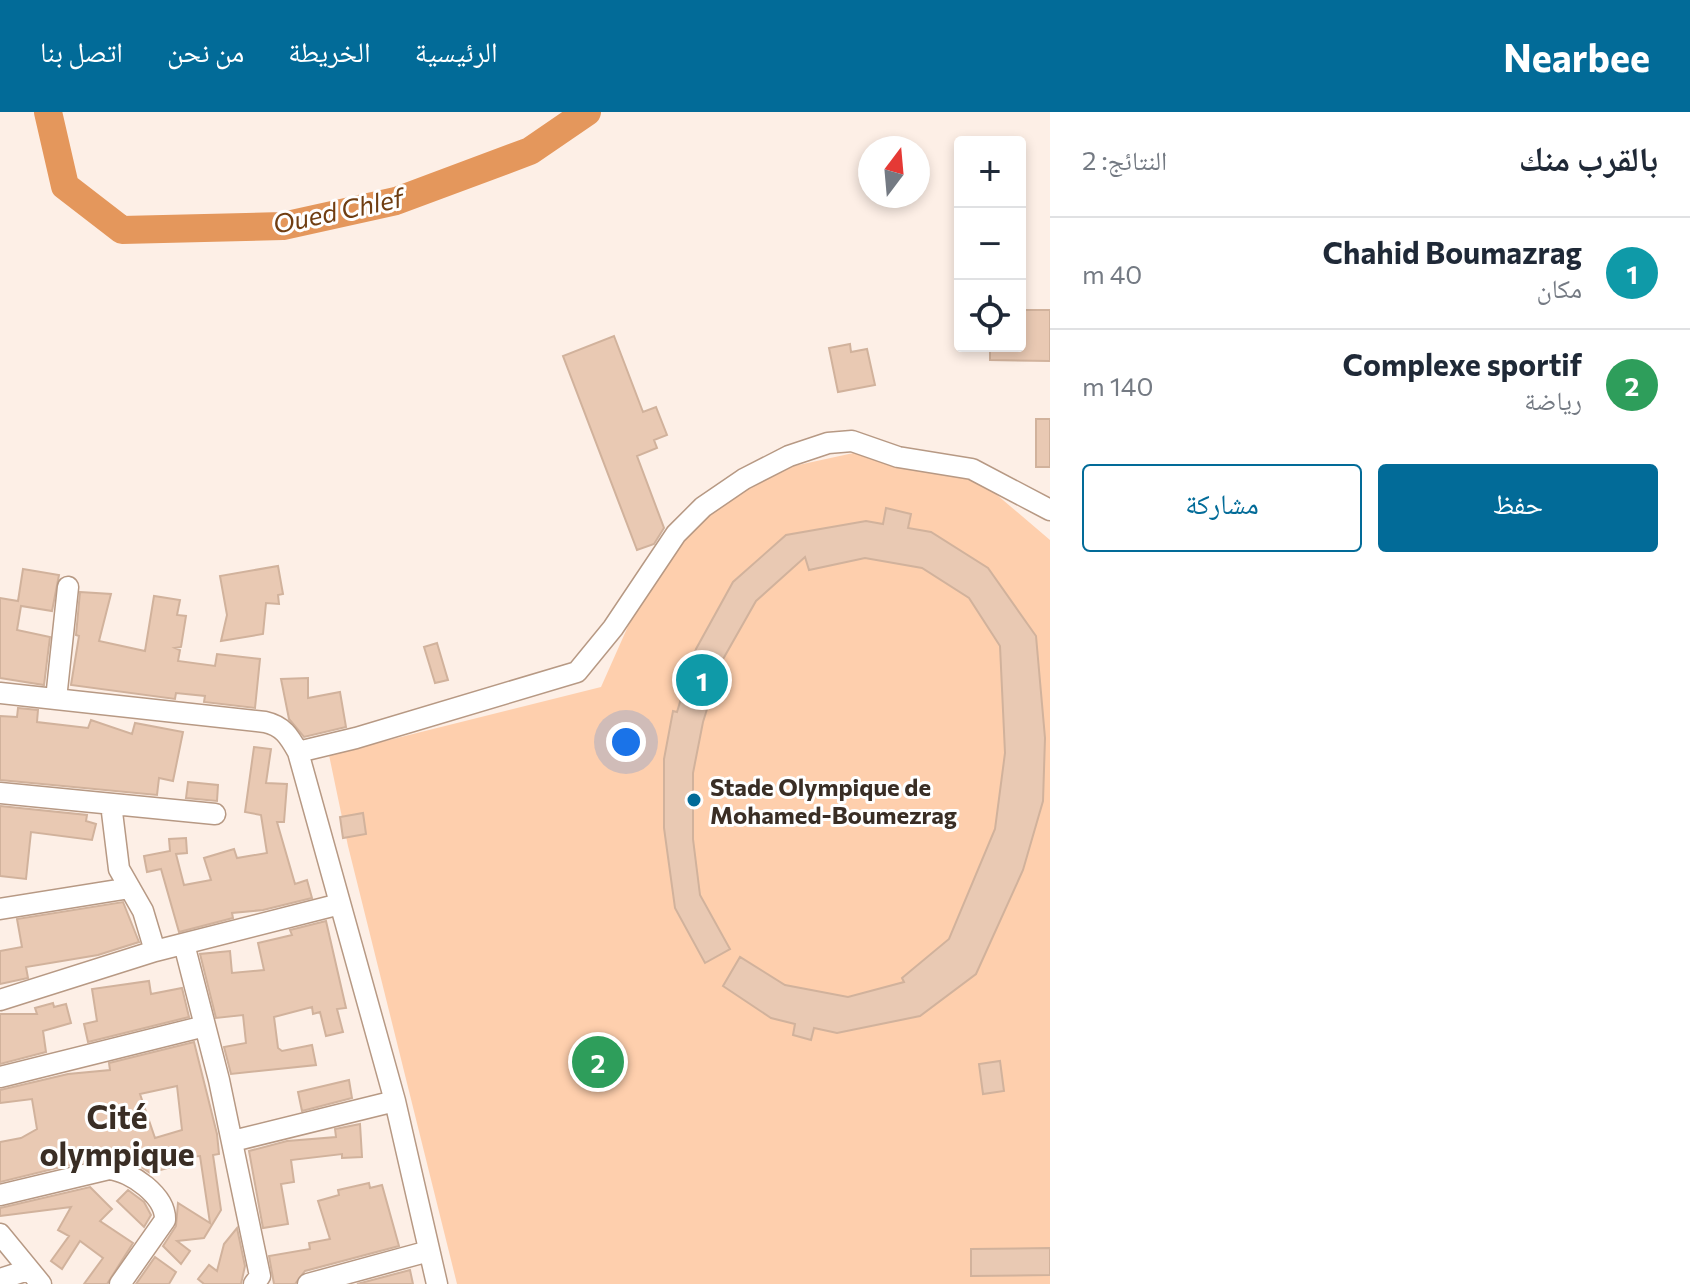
<!DOCTYPE html>
<html lang="ar">
<meta charset="utf-8">
<style>
body{margin:0;font-family:Commissioner,"Noto Naskh Arabic",sans-serif;background:#f6f6f7;color:#1f2937;direction:rtl}
.controls{position:absolute;right:24px;top:24px;display:grid;overflow:hidden;border-radius:8px;box-shadow:0 4px 12px #0003}
.controls button{width:72px;height:72px;display:grid;place-items:center;padding:0;border:0;border-bottom:2px solid #e0e1e3;background:#fff;color:#1f2937;font:40px sans-serif}
.compass{position:absolute;left:858px;top:24px;width:72px;height:72px;border-radius:50%;background:#fff;box-shadow:0 4px 12px #0003;rotate:16deg}
.you{position:absolute;left:626px;top:630px;width:28px;height:28px;margin:-20px;border:6px solid #fff;border-radius:50%;background:#1a73e8;box-shadow:0 0 0 12px #1a73e833}
.badge{display:grid;place-items:center;width:52px;height:52px;border-radius:50%;background:#026b98;color:#fff;font-size:26px;font-weight:700}
.pin{position:absolute;translate:-50% -50%;border:4px solid #fff;box-shadow:0 2px 8px #0006}
.list{margin:0;padding:0;list-style:none}
h2{display:flex;justify-content:space-between;align-items:center;height:104px;margin:0;padding:0 32px;font-size:34px}
h2 small{font-size:26px;font-weight:400;color:#747a83}
.list li{display:grid;grid-template-columns:52px 1fr auto;gap:24px;align-items:center;box-sizing:border-box;height:112px;padding:0 32px;border-top:2px solid #e0e1e3}
.list b{display:block;font-size:30px;white-space:nowrap}
.list p{margin:0;font-size:26px;white-space:nowrap;color:#747a83}
.list em{font-size:26px;font-style:normal;color:#747a83}
.actions{display:flex;gap:16px;padding:24px 32px}
.actions a{flex:1;padding:18px 0;border:2px solid #026b98;border-radius:8px;text-align:center;font-size:28px;color:#026b98}
.actions .main{background:#026b98;color:#fff}
.icon{flex:none;width:44px;height:44px;fill:none;stroke:currentColor;stroke-width:2;stroke-linecap:round;stroke-linejoin:round}
.map{position:relative;flex:none;width:1050px;height:1172px;overflow:hidden;direction:ltr}
header{display:flex;align-items:center;gap:48px;box-sizing:border-box;height:112px;padding:0 40px;background:#026b98;color:#fff}
header strong{font-size:38px}
nav{display:flex;gap:44px;margin-inline-start:auto;font-size:28px}
main{display:flex}
aside{flex:1;background:#fff}
.map>svg:first-child{display:block}
</style>
<header>
<strong>Nearbee</strong>
<nav><a>الرئيسية</a><a>الخريطة</a><a>من نحن</a><a>اتصل بنا</a></nav>
</header>
<main>
<aside>
<h2>بالقرب منك<small>النتائج: 2</small></h2>
<ul class="list">
<li><span class="badge" style="background:#0f9aa8">1</span><div><b>Chahid Boumazrag</b><p>مكان</p></div><em>40 m</em></li>
<li><span class="badge" style="background:#2e9e5b">2</span><div><b>Complexe sportif</b><p>رياضة</p></div><em>140 m</em></li>
</ul>
<div class="actions"><a class="main">حفظ</a><a>مشاركة</a></div>
</aside>
<div class="map">
<svg width="1050" height="1172" viewBox="0 0 1050 1172">
<rect width="100%" height="100%" fill="#fdefe6"/>
<path fill="#fecfad" d="M858 340 970 360 1050 428V1172H457L348 734 329 643 601 575 637 494 700 407 780 357Z"/>
<g fill="none" stroke-linecap="round" stroke-linejoin="round">
<path stroke="#e4975c" stroke-width="28" d="M48 0 65 74 122 118 283 114 396 89 530 39 587 0"/>
</g>
<path fill="#e9c9b3" stroke="#d1b29c" stroke-width="2" fill-rule="evenodd" d="M1020 198H1050V249L990 248V234H1020Z
M614 224 643 300 656 295 667 323 654 328 657 336 637 344 664 416 654 432 637 438 563 244Z
M850 232 851 240 867 237 875 273 838 280 829 236Z
M1036 307H1050V355H1036Z
M886 396 911 402 908 416 931 420 988 456 1036 524 1045 626 1043 689 1023 758 976 862 920 904 837 921 814 916 811 928 793 923 795 912 771 906 723 874 740 845 785 873 848 885 904 870 902 866 949 827 995 717 1005 641 1000 534 969 486 922 456 865 446 809 458 805 445 756 489 722 549 703 610 693 661V727L700 783 730 837 705 851 675 796 664 716V647L673 599 677 600 696 537 733 470 786 423 866 409 883 412Z
M278 454 283 482 278 483 279 492 266 491 263 522 221 529 227 503 220 464Z
M23 457 59 463 52 499 21 494 17 518 50 525 44 573 0 566V486L18 489Z
M80 480 111 482 99 529 145 539 154 484 180 488 177 503 186 504 181 535 175 536 180 538 178 549 215 554 217 542 260 547 255 596 204 590 205 584 176 581 175 587 71 573 79 524 76 523Z
M437 531 448 568 435 571 424 535Z
M308 566V586L340 580 346 615 304 625 289 607 281 567Z
M18 596 38 598 37 610 88 616 91 608 132 622 135 611 183 620 173 669 159 666 157 683 0 668V604L17 605Z
M254 635 271 637 266 671 287 672 284 710H277L295 772 307 768 312 786 263 798 232 801 233 806 179 820 161 757 147 760 144 744 170 739 169 727 186 726 187 741 176 742 184 773 211 768 204 746 234 737 237 746 267 741 261 703 245 700Z
M188 670 218 673 217 689 186 686Z
M0 694 87 703 86 709 96 712 92 728 31 720 26 767 0 764Z
M363 701 366 722 343 726 340 705Z
M123 790 139 830 98 843 26 855 28 866 0 872V839L22 835 17 807Z
M326 809 346 896 337 897 343 920 326 924 320 900 313 902 312 895 274 905 278 936 282 939 312 933 316 953 231 962 224 935 246 931 243 903 216 906 200 842 230 839 232 861 264 858 258 831 292 823 290 818Z
M149 869 151 882 182 876 189 905 88 930 84 912 97 909 92 877Z
M53 891 54 895 66 892 71 911 43 919 46 940 0 952V902H37L35 896Z
M194 930 217 1022 219 1042 213 1043 221 1098 204 1126 177 1129 190 1139 181 1152 163 1134 176 1114 178 1091 210 1111 200 1044 169 1047 171 1055 150 1061 141 1055 138 1044H106L0 1070V1030L21 1026 37 1017 32 987 0 991V978L68 962 110 958 109 951ZM177 974 182 1018 155 1026 140 982Z
M1000 949 1004 979 983 982 979 952Z
M349 968 352 986 302 999 298 980Z
M360 1012 362 1045 342 1046V1042L291 1048 294 1070 281 1072 288 1112 263 1116 249 1039 287 1029 336 1025 335 1017Z
M369 1071 370 1076 382 1073 399 1134 305 1159 295 1172H274L269 1144 310 1137 309 1131 330 1127 318 1089 339 1083 338 1078Z
M90 1075 112 1097 100 1109 133 1131 107 1172H84L103 1146 80 1129 62 1157 51 1149 69 1124 58 1118 71 1095 0 1104V1096Z
M128 1078 144 1090 151 1103 144 1115 117 1089Z
M237 1116 245 1154 241 1172H204L198 1167 209 1153 217 1159 224 1132Z
M1050 1136V1163L971 1164V1137Z
M155 1145 176 1160 169 1172H136Z
M410 1158 413 1172H357Z"/>
<g fill="none" stroke-linecap="round" stroke-linejoin="round">
<defs>
<path id="minor" d="M0 581 265 610C283 614 289 624 298 640L395 989 437 1172
M56 587 68 475
M298 640 356 626 577 560 613 516 676 422 703 395 744 367 789 344 828 331 852 329 898 345 972 357 1050 398
M0 681 215 702
M111 692 119 757 143 799 155 839
M0 797 130 776
M184 832 219 968 260 1164 254 1172
M0 888 155 839 340 792
M0 965 205 914
M233 1029 395 989
M0 1083 109 1057C131 1059 166 1084 165 1108L120 1172
M0 1122 41 1172
M0 1167 28 1158
M308 1172 429 1139"/>
</defs>
<use href="#minor" stroke="#b79984" stroke-width="23"/>
<use href="#minor" stroke="#fff" stroke-width="20"/>
</g>
<circle fill="#026b98" stroke="#fff" stroke-width="3" cx="694" cy="688" r="8"/>
<g text-anchor="middle" dominant-baseline="central" stroke-width="6" stroke-linejoin="round" paint-order="stroke">
<g font-size="24" font-weight="bold" fill="#3a2e25" stroke="#fff" text-anchor="start">
<text x="710" y="674">Stade Olympique de<tspan x="710" dy="28">Mohamed-Boumezrag</tspan></text>
</g>
<g font-size="26" font-style="italic" fill="#703e12" stroke="#fff">
<text transform="translate(338 98) rotate(-12)">Oued Chlef</text>
</g>
<g font-size="32" font-weight="bold" fill="#3a2e25" stroke="#fff">
<text x="117" y="1004">Cité<tspan x="117" dy="37">olympique</tspan></text>
</g>
</g>
</svg>
<div class="controls">
<button>+</button>
<button>−</button>
<button><svg class="icon" aria-label="locate" viewBox="0 0 24 24"><circle cx="12" cy="12" r="6"/><path d="M12 2v4M12 18v4M2 12h4M18 12h4"/></svg></button>
</div>
<svg class="compass" viewBox="-18 -18 36 36"><path d="M0-13l5 13h-10z" fill="#e53935"/><path d="M0 13l5-13h-10z" fill="#747a83"/></svg>
<div class="you"></div>
<div class="pin badge" style="left:702px;top:568px;background:#0f9aa8">1</div>
<div class="pin badge" style="left:598px;top:950px;background:#2e9e5b">2</div>
</div>
</main>
